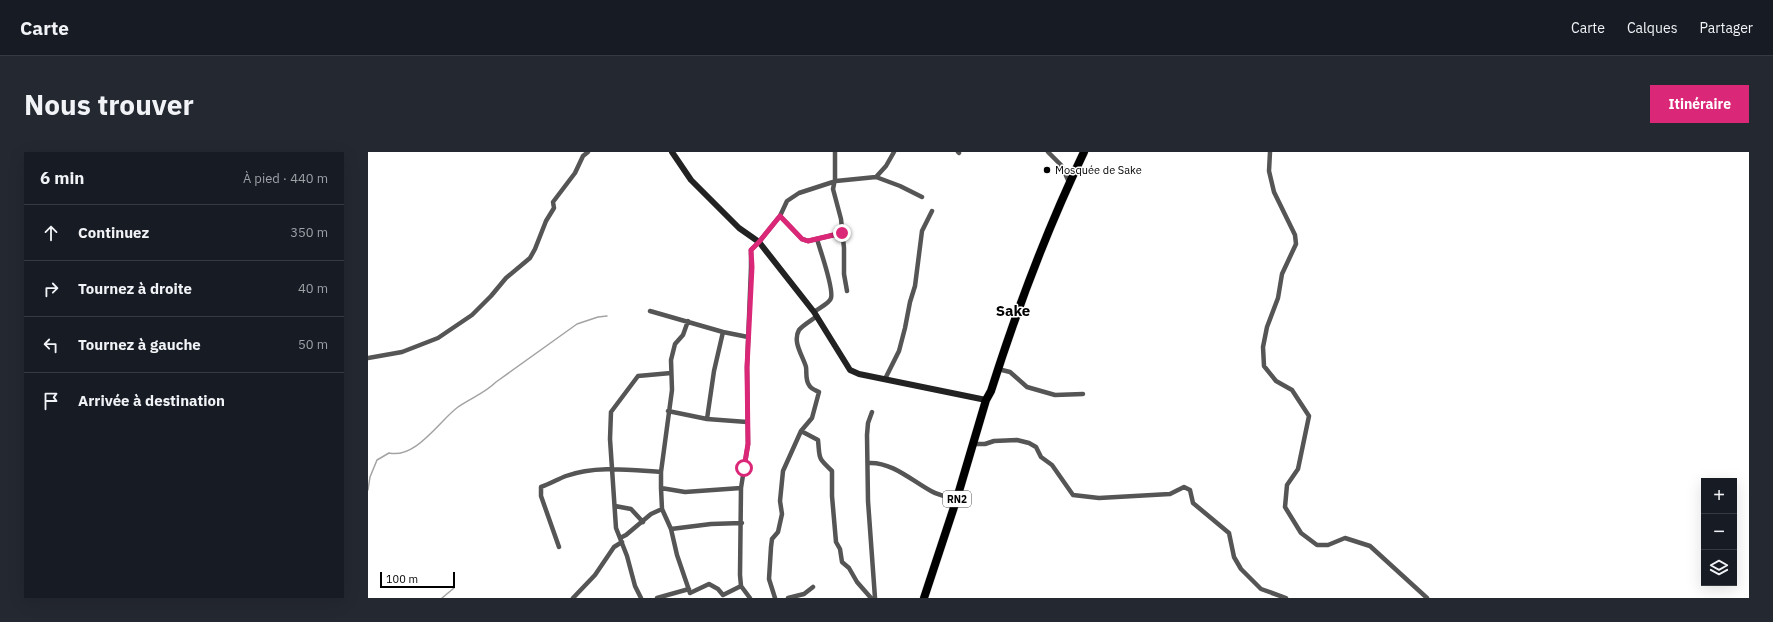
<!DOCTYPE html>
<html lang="fr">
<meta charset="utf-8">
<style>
body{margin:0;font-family:"IBM Plex Sans",sans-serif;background:#242831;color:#f1f3f6}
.controls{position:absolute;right:12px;bottom:12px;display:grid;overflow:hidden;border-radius:0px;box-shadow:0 4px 16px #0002}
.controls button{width:36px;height:36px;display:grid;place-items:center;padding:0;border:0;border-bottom:1px solid #363941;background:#171b24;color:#f1f3f6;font:20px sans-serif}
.scale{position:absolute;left:12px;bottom:10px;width:75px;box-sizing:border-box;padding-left:4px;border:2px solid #000;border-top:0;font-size:11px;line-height:14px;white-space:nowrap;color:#000;-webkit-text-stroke:3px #fff;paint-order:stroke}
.stop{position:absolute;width:12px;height:12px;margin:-9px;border:3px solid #db2777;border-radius:50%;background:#fff}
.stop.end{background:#db2777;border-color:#fff;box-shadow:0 1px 4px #0008}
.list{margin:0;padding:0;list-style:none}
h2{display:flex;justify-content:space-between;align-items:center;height:52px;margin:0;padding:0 16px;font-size:17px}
h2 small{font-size:13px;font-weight:400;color:#9ea1a6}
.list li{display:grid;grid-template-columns:26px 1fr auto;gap:12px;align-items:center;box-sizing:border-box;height:56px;padding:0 16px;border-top:1px solid #363941}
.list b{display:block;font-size:15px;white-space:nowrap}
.list em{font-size:13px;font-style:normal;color:#9ea1a6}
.icon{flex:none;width:22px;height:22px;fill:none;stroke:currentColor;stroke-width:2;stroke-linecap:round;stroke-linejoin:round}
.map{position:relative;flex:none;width:1381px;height:446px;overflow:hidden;border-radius:0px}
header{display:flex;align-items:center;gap:24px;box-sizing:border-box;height:56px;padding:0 20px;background:#171b24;border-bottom:1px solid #363941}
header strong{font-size:19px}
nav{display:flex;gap:22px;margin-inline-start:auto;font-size:14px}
.intro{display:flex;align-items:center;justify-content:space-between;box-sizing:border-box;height:96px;padding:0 24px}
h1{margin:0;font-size:28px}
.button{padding:10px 18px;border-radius:0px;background:#db2777;color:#fff;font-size:14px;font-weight:700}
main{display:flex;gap:24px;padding:0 24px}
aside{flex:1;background:#171b24;border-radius:0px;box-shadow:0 4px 16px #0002}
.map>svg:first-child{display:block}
</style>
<header>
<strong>Carte</strong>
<nav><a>Carte</a><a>Calques</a><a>Partager</a></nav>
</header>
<div class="intro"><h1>Nous trouver</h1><a class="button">Itinéraire</a></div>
<main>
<aside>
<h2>6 min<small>À pied · 440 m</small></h2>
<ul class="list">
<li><svg class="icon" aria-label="ahead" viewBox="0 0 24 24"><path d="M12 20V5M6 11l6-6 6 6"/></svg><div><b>Continuez</b></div><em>350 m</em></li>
<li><svg class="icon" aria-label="right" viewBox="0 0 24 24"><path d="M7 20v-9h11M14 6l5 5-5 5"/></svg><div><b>Tournez à droite</b></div><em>40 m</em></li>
<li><svg class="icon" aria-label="left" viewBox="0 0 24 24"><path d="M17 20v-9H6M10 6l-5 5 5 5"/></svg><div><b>Tournez à gauche</b></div><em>50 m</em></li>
<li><svg class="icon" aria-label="arrive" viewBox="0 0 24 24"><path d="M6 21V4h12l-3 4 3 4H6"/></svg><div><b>Arrivée à destination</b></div></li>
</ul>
</aside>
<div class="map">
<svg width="1381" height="446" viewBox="0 0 1381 446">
<rect width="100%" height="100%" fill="#fff"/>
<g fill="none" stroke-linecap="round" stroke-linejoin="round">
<path stroke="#a3a3a3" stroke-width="1.5" d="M0 338 2 325 9 308 21 301C48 307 71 269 90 255 103 246 117 241 128 230L209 172 230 165 239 164
M74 446 86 436"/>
<defs>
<path id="trunk" d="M556 446 589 346 618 248 623 239C649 157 679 77 716 0"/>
</defs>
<use href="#trunk" stroke="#dbdbdb" stroke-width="9"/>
<path stroke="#555" stroke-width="4.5" d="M467 0V27L465 37 473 67 476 96V122L479 139
M590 0 591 1
M680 0 693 13 701 30
M902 0 901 19 906 40 927 83 928 92 914 122 910 146 899 175 895 195 896 214 908 229 924 238 941 264 930 317 919 333 917 355 933 381 949 393H960L977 386 1002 394 1059 446
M508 25 518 14 526 0
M412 64 434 87 440 89 474 81
M282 159 355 180 380 185
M446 160C451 156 462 151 463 146 466 136 452 98 449 87
M320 169 315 183 307 192 303 208 304 238 293 320V336L294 357 303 377 309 403 322 441 341 432 350 437 355 443 373 434
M0 206 34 200 70 186 104 163 123 144 138 126 162 106 167 97 178 69 186 56 185 50 207 21 215 4 220 0
M630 217 642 220 659 235 687 243 715 242
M517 227 531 199 537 176 542 150 547 134 554 79 564 59
M300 259 339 267 379 270
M504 260 500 271 499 283 500 349 507 446
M339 267 346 219 355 180
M433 279 450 288C452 307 449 305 464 319V344L468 390 472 397 474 410 481 416 489 430 503 446
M606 292H617L626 289 649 288 661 291 668 295 673 305 684 313 705 343 731 346 802 342 816 335 822 338 825 351 861 381 866 405 873 417 893 437 918 446
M501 311C524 310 543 328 563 339 570 343 579 345 587 347L589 346
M293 336 317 340 373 336
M247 354 263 357 275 370
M303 377 343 372 374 371
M252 386 258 383 283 362 294 357
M191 395 173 344V335C182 332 190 327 198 324 228 313 263 318 293 320
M205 446 227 423 246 395 254 390
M273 446 267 434 259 404 248 376 242 287 243 260 270 224 303 221
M289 446 321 437
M382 446 373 434 372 423 373 336 380 292 379 215 383 115V98L391 90 412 64 419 49 431 41 468 29 508 25 532 34 554 45
M407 446 401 427 403 395 404 387 410 380 414 362 412 349 415 319 433 279 444 266 451 240C447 238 443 237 441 233 437 227 439 221 438 215 435 204 424 190 431 178 435 173 444 168 449 164
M420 446 436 442 445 435"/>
<path stroke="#222" stroke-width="6" d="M304 0 323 28 371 76 391 90 446 160 482 218 491 222 618 248"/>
<use href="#trunk" stroke="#000" stroke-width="8"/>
</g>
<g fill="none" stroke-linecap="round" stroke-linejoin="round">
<path stroke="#db2777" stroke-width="5" d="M376 316 380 292 379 215 384 115 383 98 391 90 412 64 434 87 440 89 474 81"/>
</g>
<circle fill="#000" stroke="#fff" stroke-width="1.5" cx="679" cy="18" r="4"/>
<g text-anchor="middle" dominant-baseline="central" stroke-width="3" stroke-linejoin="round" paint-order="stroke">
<rect fill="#fff" stroke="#4c4c4c" stroke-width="1" x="575" y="339" width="28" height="16" rx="3"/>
<g font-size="10" font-weight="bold" fill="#000">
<text x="589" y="347">RN2</text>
</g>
<g font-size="11" fill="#000" stroke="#fff" text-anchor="start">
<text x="687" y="18">Mosquée de Sake</text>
</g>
<g font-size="15" font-weight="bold" fill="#000" stroke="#fff">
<text x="645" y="158">Sake</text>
</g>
</g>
</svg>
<div class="controls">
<button>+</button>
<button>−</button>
<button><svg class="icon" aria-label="layers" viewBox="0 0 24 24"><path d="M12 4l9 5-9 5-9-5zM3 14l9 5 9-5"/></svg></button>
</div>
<div class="scale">100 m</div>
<div class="stop" style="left:376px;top:316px"></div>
<div class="stop end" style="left:474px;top:81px"></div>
</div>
</main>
